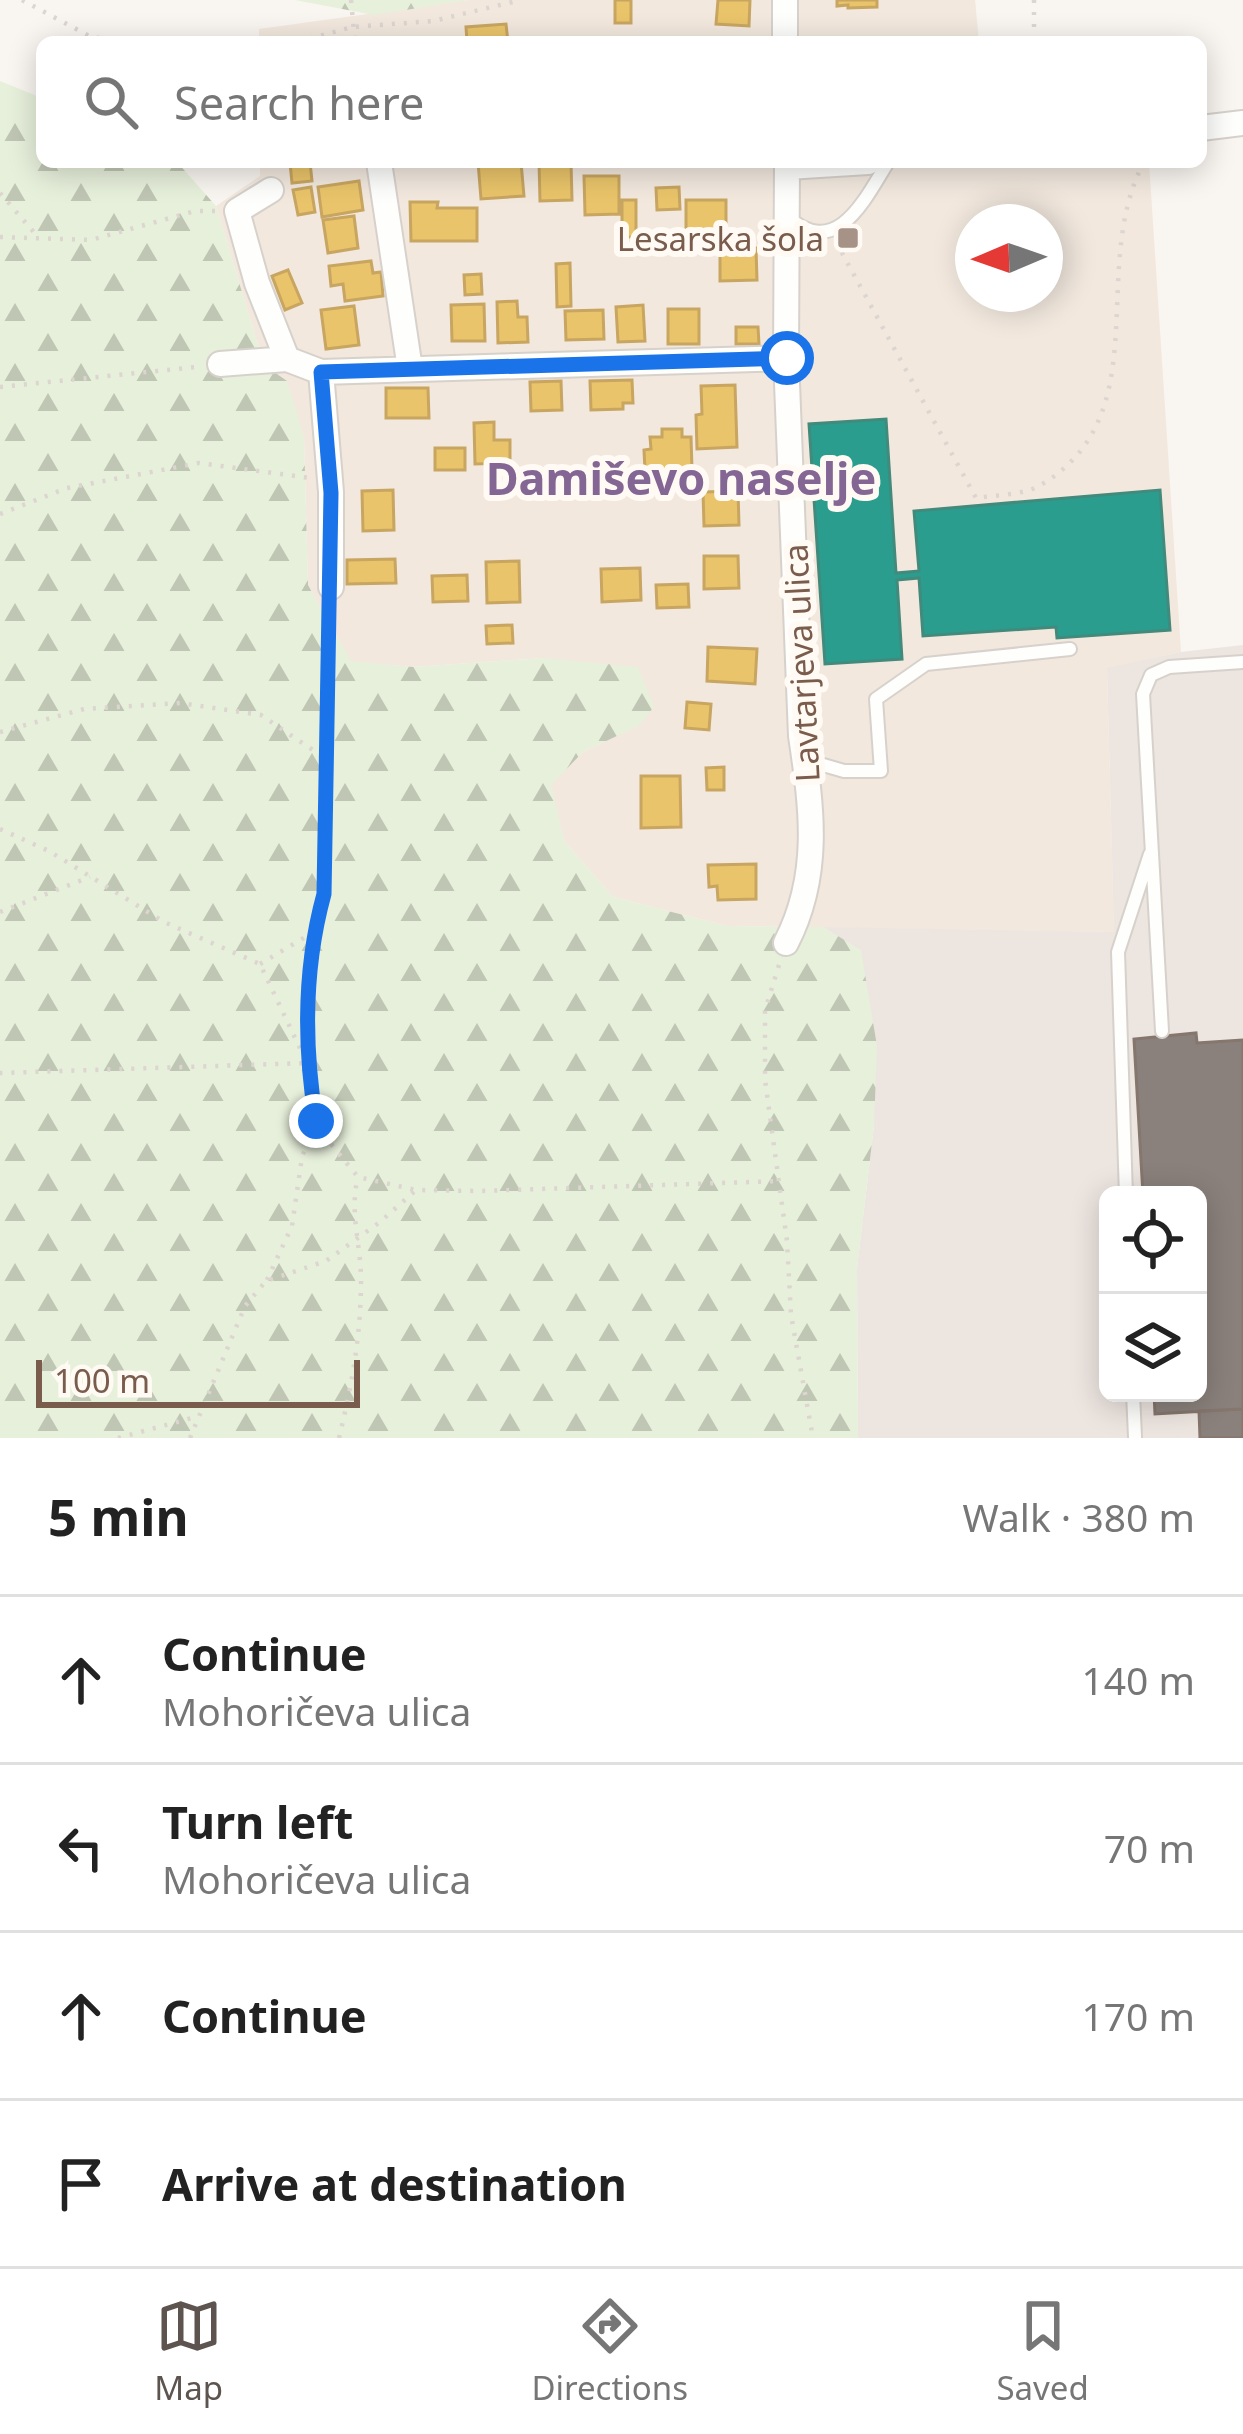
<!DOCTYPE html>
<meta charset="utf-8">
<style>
body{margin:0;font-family:"Noto Sans",sans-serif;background:#f2f2f2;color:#222}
.controls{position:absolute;right:36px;bottom:36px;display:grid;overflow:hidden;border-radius:18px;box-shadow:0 6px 30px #0003}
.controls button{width:108px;height:108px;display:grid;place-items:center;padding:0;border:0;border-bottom:3px solid #e0e0e0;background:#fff;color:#222;font:60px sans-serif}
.compass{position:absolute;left:955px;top:204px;width:108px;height:108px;border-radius:50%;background:#fff;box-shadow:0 6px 30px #0003;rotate:268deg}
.scale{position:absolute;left:36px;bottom:30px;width:324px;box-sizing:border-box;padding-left:12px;border:6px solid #7a5c4d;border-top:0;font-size:33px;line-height:42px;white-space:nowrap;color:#7a5c4d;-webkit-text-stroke:9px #fffaf3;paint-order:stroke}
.stop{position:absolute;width:36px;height:36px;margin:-27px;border:9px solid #1a73e8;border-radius:50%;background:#fff}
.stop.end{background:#1a73e8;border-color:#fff;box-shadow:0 3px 12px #0008}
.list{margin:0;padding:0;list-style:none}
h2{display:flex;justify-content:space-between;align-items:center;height:156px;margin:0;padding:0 48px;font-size:51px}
h2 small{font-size:39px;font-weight:400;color:#767676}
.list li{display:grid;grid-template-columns:78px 1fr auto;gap:36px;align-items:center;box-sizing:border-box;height:168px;padding:0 48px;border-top:3px solid #e0e0e0}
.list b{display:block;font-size:45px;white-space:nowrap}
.list p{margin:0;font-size:39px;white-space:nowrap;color:#767676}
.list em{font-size:39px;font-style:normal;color:#767676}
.icon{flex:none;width:66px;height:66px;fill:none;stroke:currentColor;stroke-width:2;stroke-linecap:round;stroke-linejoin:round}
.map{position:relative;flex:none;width:1243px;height:1438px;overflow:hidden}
.search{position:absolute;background:#fff;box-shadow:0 6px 30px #0003;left:36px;right:36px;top:36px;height:132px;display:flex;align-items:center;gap:30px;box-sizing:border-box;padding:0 42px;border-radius:18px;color:#767676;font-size:45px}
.sheet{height:828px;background:#fff}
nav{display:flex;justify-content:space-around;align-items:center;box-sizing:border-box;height:168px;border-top:3px solid #e0e0e0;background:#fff;font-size:33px;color:#767676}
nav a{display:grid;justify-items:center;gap:6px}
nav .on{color:#5d544f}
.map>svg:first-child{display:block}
</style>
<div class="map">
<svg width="1243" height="1438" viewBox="0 0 1243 1438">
<defs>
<pattern id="forest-firs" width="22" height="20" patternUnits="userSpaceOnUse" patternTransform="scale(3)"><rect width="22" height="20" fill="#e7f0db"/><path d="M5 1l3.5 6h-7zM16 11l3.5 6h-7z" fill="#c0c6b4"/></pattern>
</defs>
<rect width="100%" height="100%" fill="#f9f5f0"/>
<path fill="#f2e8de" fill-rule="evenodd" d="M469 0H975L979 42H259V29Z
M260 162H1149L1181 652 1107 669 1114 932 727 926 613 897 564 841 550 785 583 752 637 726 544 658 413 667 351 662 308 585 304 437 264 365 216 206 260 176ZM973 222H1045V294H973Z"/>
<path fill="#ede5e0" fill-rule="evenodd" d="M1243 645V1438H858L857 1268 874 1126 861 951 823 927 1114 932 1107 668 1181 652ZM1108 1195H1198V1393H1108Z"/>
<path fill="url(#forest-firs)" d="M295 0H469L374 15Z
M0 81 42 98V162H177L216 206 264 365 287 381 304 437 308 585 351 661 413 667 544 658 638 667 654 707 638 726 583 752 551 785 564 841 613 897 727 926 823 927 861 950 877 1046 874 1126 857 1268 858 1438H0Z"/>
<path fill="#e9c46a" stroke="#c8a561" stroke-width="3" d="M615 0H631V23H615Z
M718 0H750L749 26 716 24Z
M837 0H877V7L848 8V5L837 6Z
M506 24 508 42H467L466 27Z
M310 162 312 181 292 183 290 163Z
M478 162H521L524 196 481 199Z
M539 162H571L572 200 540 201Z
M584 176H619V214L585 215Z
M359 181 363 210 322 217 318 187Z
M311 187 315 212 298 215 293 190Z
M679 187 680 209 657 210 656 188Z
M622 200H636V237H622Z
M686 200H726V242H686Z
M410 202H438L437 208H477V241H411Z
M354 216 358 248 328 253 323 220Z
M720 248H756L757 280 720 281Z
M371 261 373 273 381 272 383 296 345 301 343 284 331 286 329 266Z
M570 263 571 306 557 307 556 264Z
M288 270 302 303 285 310 272 276Z
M481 274 482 294 465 295 464 275Z
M517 301 518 317H527L528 342 498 343 497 302Z
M484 304 485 341H452L451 305Z
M643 305 645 341 618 342 616 307Z
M354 306 359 345 326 349 321 310Z
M668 309H699V344H668Z
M603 310 604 339 566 340 565 311Z
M736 327H758L759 344H736Z
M632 380 633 403H623V409L591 410 590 381Z
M561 381 562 410 531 411 530 382Z
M735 385 737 447 697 449 696 415 702 414 701 386Z
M386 388H428L429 418H386Z
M494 422V440H510V463L475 464 474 423Z
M662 429H682V437H691L692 469 645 471 644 450 651 449 650 437H662Z
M435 448H465V470H435Z
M393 490 394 530 363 531 362 491Z
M738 491 739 525 704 526 703 492Z
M704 556H738L739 588 704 589Z
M395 559 396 583 347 584V560Z
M519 561 520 602 487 603 486 562Z
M640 568 641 600 602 602 601 569Z
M467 575 468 601 433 602 432 576Z
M688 584 689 607 657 608 656 585Z
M512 625 513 643 487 644 486 626Z
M708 647 757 649 755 684 707 681Z
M687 702 711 704 709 730 685 728Z
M724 767V790H707L706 768Z
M641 776H680L681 827 641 828Z
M756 864V899L718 900 717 886 709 887 708 865Z"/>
<path fill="#2a9d8f" stroke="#428a7b" stroke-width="3" d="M886 419 896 573 919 571 914 511 1160 490 1170 630 1057 638 1056 627 923 636 919 578 897 580 902 659 825 664 809 424Z"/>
<path fill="#8a817c" stroke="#85766e" stroke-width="3" d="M1196 1033 1197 1043 1243 1040V1409L1155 1414 1154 1393H1198V1195H1143L1134 1039Z
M1243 1409V1438H1200L1199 1411Z"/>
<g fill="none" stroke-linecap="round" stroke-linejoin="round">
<defs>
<path id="service" d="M788 217C837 260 865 199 888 162
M806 760 844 771H881L876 699 926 664 1070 649
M1162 1031 1143 694 1151 675 1169 667 1243 662
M1126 1195 1118 952 1150 854
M1133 1393 1135 1437"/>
<path id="minor" d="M785 0V42
M1201 128 1243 123
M379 162 410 369
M787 167 868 162
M271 190 237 211 257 283 287 359 321 372
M220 364 287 359
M331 587V492L321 372 786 358
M786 943C821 875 812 809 801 736L786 358 787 162"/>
</defs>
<use href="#service" stroke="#d7d1cb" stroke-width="16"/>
<use href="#minor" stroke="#d7d1cb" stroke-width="28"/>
<path stroke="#dcd5d0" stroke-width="4.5" stroke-dasharray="3 9" stroke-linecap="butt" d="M22 0 91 37 135 42
M351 0 355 42
M1034 0V42
M298 42 352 27 433 21 521 0
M0 193 38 237
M0 237 91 240 195 211H219
M836 242 976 498C995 495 1023 495 1039 486 1160 416 1087 269 1144 162
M0 387 196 367
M0 514 67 488 199 463 310 478
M331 611 324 894C307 956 298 1054 315 1116 322 1137 345 1160 358 1177L416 1190 480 1191 780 1181
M0 732 84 709 180 703 261 715 329 761
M0 829 49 851 164 922 260 964 307 1063 0 1073
M0 912 90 877
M260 964 312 933
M779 965 765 1010V1080L787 1241 791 1315 813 1438
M267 1280 292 1226 302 1157 316 1121
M118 1438 199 1416
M190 1438 245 1306 266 1281 326 1261 380 1222 416 1190
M339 1438C352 1384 361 1335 361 1280 361 1245 349 1212 358 1177"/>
<use href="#service" stroke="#fefefd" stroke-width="12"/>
<use href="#minor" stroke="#fefefd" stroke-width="24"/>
</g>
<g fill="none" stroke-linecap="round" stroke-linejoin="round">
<path stroke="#1a73e8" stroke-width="15" d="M316 1121C304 1047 304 967 324 894L331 493 321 372 787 358"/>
</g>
<rect fill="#a69286" stroke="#fffaf3" stroke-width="4.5" x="836" y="226" width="24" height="24" rx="6"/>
<g text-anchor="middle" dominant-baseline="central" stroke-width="12" stroke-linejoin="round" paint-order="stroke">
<g font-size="33" fill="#7a5c4d" stroke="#fffaf3" text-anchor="end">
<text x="824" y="238">Lesarska šola</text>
</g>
<g font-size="33" fill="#7a5c4d" stroke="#fffaf3">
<text transform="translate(801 663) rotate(-93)">Lavtarjeva ulica</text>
</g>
<g font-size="45" font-weight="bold" fill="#846695" stroke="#fffaf3">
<text x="681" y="477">Damiševo naselje</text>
</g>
</g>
</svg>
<div class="controls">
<button><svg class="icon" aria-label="locate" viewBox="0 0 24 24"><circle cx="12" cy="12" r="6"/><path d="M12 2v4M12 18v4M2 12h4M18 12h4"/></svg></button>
<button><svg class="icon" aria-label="layers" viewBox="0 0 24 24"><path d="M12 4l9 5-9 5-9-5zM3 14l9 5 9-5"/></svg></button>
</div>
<svg class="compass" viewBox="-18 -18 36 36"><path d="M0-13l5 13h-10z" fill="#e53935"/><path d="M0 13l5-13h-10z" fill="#767676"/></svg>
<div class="scale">100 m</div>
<div class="stop" style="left:787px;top:358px"></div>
<div class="stop end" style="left:316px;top:1121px"></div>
<div class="search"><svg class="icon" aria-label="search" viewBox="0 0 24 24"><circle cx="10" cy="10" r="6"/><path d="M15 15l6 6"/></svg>Search here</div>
</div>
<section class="sheet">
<h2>5 min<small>Walk · 380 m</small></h2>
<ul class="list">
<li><svg class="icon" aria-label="ahead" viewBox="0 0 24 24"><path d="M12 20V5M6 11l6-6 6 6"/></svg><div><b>Continue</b><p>Mohoričeva ulica</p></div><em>140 m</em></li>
<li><svg class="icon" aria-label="left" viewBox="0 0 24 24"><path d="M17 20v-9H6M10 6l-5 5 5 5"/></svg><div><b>Turn left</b><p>Mohoričeva ulica</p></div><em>70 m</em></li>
<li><svg class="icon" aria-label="ahead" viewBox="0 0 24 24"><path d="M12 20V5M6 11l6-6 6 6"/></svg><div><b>Continue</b></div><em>170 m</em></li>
<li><svg class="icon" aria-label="arrive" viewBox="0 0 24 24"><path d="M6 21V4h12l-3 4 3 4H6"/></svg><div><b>Arrive at destination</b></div></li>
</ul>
</section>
<nav>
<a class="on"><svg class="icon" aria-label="map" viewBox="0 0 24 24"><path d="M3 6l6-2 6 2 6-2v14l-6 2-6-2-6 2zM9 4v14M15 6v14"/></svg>Map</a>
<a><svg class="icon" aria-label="directions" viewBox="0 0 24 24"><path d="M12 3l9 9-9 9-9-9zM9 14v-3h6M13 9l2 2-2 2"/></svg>Directions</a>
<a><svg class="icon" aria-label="saved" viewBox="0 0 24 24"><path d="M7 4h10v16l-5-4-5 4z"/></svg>Saved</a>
</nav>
